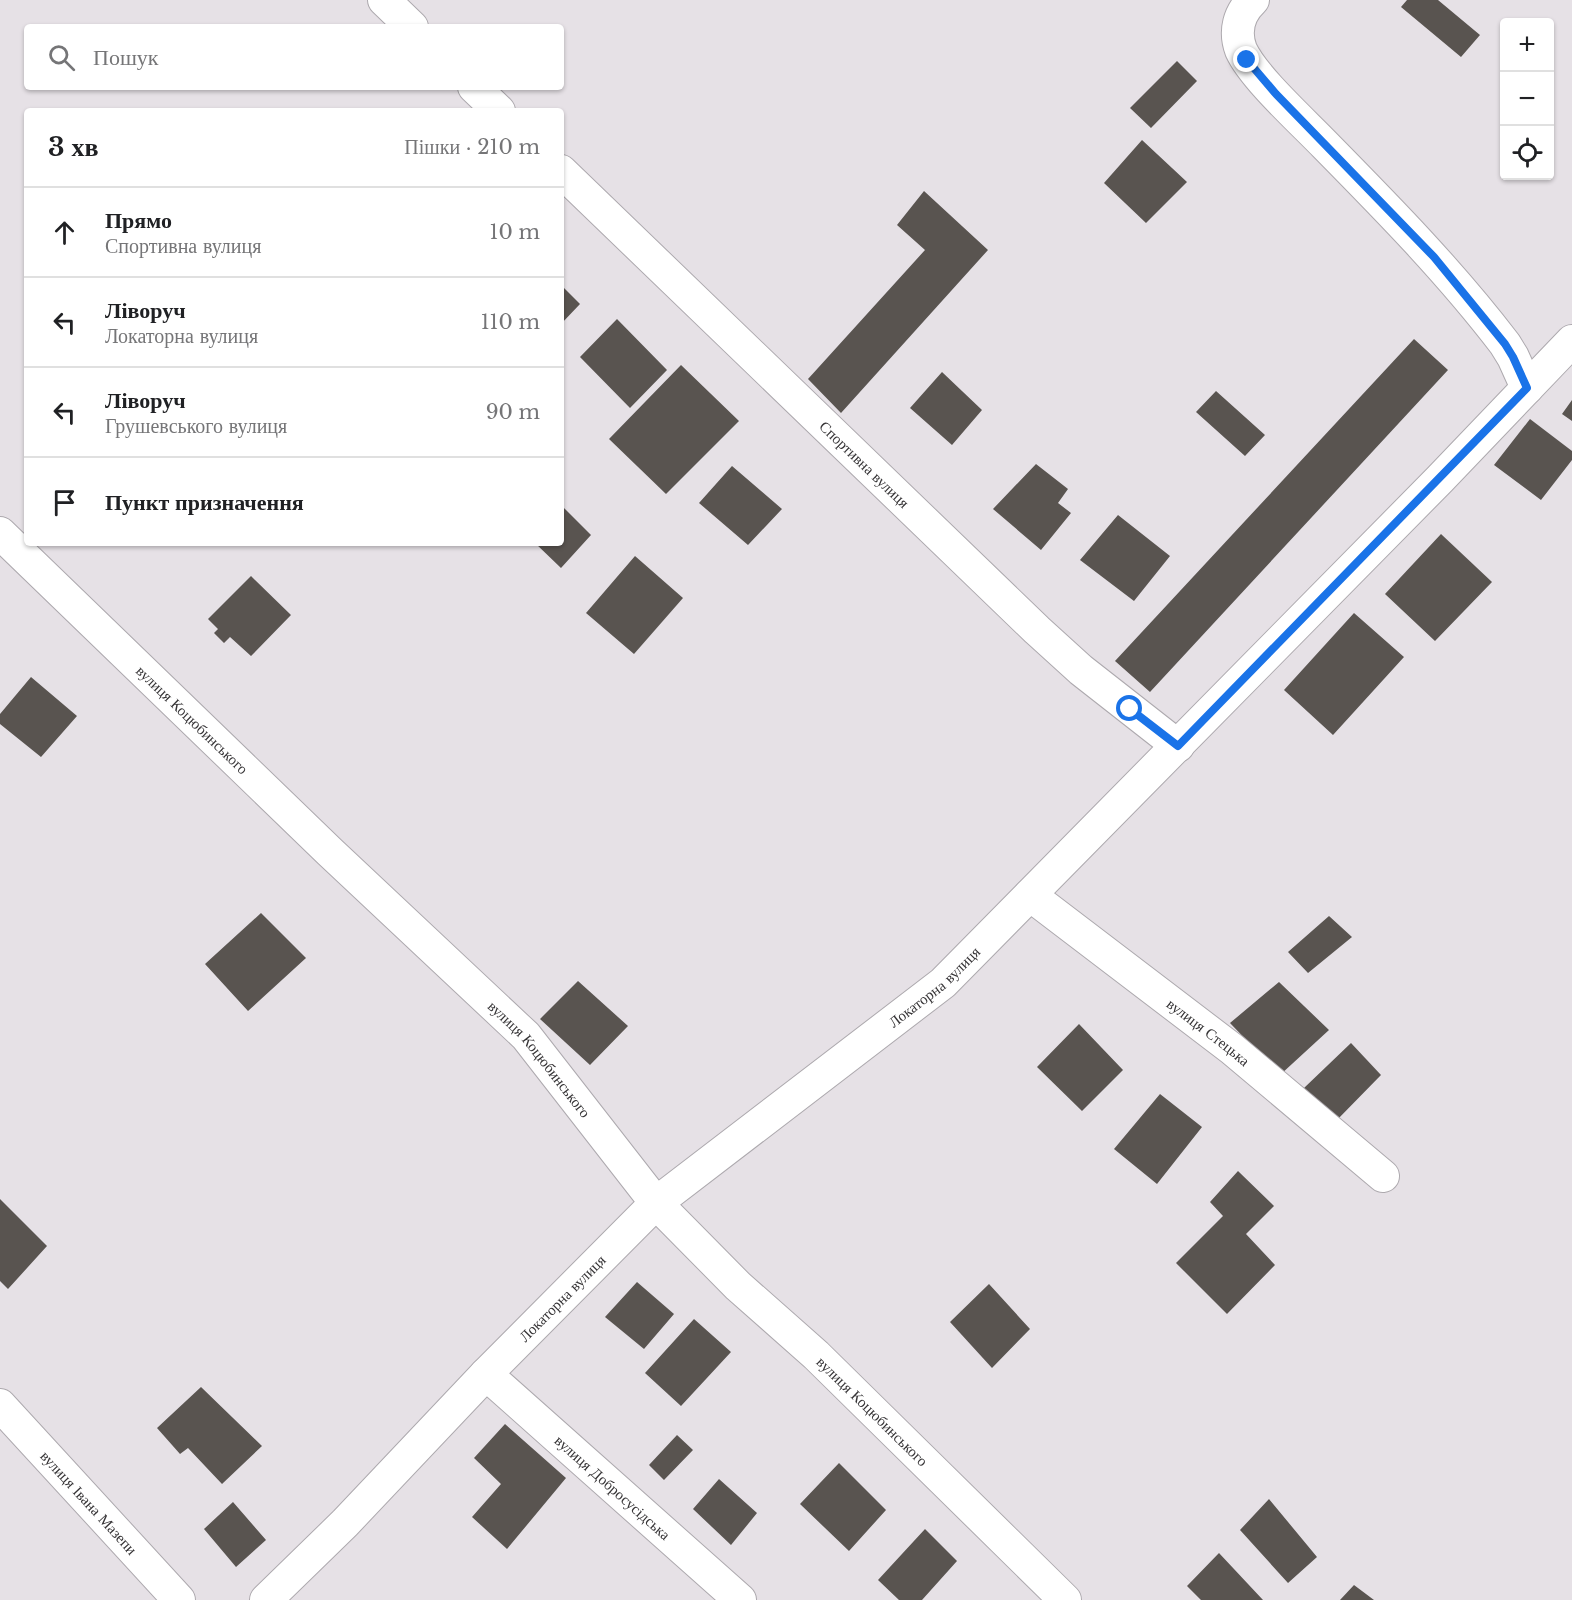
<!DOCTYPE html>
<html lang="uk">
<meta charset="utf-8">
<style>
body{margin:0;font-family:"Libre Baskerville",serif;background:#f6f6f6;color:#202124}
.controls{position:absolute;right:18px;top:18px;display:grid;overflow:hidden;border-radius:6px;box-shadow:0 2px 4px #0004}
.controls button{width:54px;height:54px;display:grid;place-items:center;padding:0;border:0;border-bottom:2px solid #e0e0e0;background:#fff;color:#202124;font:30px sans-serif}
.stop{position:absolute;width:18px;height:18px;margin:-14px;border:4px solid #1a73e8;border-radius:50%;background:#fff}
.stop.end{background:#1a73e8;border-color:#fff;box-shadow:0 2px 6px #0008}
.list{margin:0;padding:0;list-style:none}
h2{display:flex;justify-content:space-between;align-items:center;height:78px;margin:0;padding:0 24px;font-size:26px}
h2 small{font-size:20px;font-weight:400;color:#757577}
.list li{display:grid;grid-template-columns:39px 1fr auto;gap:18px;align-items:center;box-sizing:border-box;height:90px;padding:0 24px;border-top:2px solid #e0e0e0}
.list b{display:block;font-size:22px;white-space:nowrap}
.list p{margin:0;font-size:20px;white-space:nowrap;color:#757577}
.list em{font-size:20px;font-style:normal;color:#757577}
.icon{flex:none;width:33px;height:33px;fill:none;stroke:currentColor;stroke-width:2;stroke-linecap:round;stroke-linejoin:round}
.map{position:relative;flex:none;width:1572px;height:1600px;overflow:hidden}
.search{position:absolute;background:#fff;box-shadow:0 2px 4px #0004;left:24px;top:24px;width:540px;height:66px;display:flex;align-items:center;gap:15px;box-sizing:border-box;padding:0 21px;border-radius:6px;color:#757577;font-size:22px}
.panel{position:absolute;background:#fff;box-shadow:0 2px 4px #0004;left:24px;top:108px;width:540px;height:438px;border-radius:6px}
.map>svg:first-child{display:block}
</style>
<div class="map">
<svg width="1572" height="1600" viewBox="0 0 1572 1600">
<rect width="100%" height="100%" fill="#e6e1e6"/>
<path fill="#595450" d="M1407 0H1438L1480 35 1461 57 1401 7Z
M1177 61 1197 81 1151 128 1130 108Z
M1142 140 1187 182 1146 223 1104 183Z
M924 191 988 250 841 413 808 379 925 250 897 225Z
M561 285 580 304 561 324Z
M617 319 667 370 630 408 580 357Z
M1414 339 1448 370 1150 692 1115 661Z
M681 365 739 421 666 494 609 439Z
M942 372 982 410 952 445 910 408Z
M1216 391 1265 435 1245 456 1196 412Z
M1572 400V421L1562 414Z
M1530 419 1572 451V460L1541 500 1494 465Z
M1036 464 1068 489 1058 503 1071 513 1041 550 993 509Z
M732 466 782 509 748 545 699 503Z
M561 505 591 535 561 568 535 543H561Z
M1118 515 1170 556 1134 601 1080 560Z
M1441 534 1492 582 1435 641 1385 594Z
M635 556 683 598 634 654 586 613Z
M251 576 291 615 251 656 230 637 224 643 214 633 218 629 208 619Z
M1354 613 1404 657 1333 735 1284 690Z
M31 677 77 716 41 757 0 724V714Z
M261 913 306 958 248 1011 205 964Z
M1329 916 1352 937 1308 973 1288 952Z
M578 981 628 1026 590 1065 540 1019Z
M1279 982 1329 1030 1280 1075 1230 1023Z
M1079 1024 1123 1070 1082 1111 1037 1067Z
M1351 1043 1381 1075 1336 1121 1304 1088Z
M1160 1094 1202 1127 1157 1184 1114 1149Z
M1238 1171 1274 1206 1246 1234 1275 1265 1227 1314 1176 1263 1223 1216 1210 1202Z
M0 1199 47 1246 8 1289 0 1281Z
M637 1282 674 1314 644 1349 605 1317Z
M989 1284 1030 1329 992 1368 950 1322Z
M694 1319 731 1352 681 1406 645 1373Z
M201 1387 262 1446 222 1484 188 1448 180 1454 157 1428Z
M505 1424 566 1478 507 1549 472 1517 501 1484 474 1458Z
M677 1435 693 1450 664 1480 649 1465Z
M839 1463 886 1510 849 1551 800 1504Z
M719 1479 757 1513 731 1545 693 1509Z
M1269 1499 1317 1557 1288 1583 1240 1530Z
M233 1502 266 1540 236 1567 204 1529Z
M925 1529 957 1561 922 1600H899L878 1580Z
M1219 1553 1263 1600H1201L1187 1586Z
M1354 1585 1374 1600H1340Z"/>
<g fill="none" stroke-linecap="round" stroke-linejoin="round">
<defs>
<g id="minor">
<path d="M384 0 412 27"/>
<path d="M1253 0C1239 13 1234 31 1241 50 1254 78 1302 121 1325 145 1388 209 1450 272 1505 344L1513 357 1527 388"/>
<path d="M474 87 499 111"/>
<path id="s1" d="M561 171 1037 630 1081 670 1178 746"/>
<path id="s2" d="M0 533 330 852 526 1036 656 1203 738 1286 816 1355 1065 1600"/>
<path id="s3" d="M1030 895 1232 1049 1383 1176"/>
<path id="s4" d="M486 1374 740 1600"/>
<path id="s5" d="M0 1405 179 1600"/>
<path id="s6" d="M266 1600 345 1523 486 1374 656 1203 943 983 1440 479 1572 341"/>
</g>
</defs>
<use href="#minor" stroke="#ada9ae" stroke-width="34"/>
<use href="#minor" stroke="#fff" stroke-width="32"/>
</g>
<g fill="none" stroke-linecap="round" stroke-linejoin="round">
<path stroke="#1a73e8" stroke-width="8" d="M1130 709 1178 746 1527 388 1513 357 1505 344 1434 257 1276 94 1247 60"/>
</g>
<g text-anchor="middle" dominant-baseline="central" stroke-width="6" stroke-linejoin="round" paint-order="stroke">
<g font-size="15" fill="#363436" stroke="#e6e1e6">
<text stroke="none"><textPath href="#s1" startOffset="422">Спортивна вулиця</textPath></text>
<text stroke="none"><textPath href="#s2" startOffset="268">вулиця Коцюбинського</textPath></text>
<text stroke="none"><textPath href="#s6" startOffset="909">Локаторна вулиця</textPath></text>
<text stroke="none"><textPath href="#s3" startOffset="225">вулиця Стецька</textPath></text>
<text stroke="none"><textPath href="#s2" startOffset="754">вулиця Коцюбинського</textPath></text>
<text stroke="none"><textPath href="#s6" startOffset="423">Локаторна вулиця</textPath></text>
<text stroke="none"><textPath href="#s2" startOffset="1240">вулиця Коцюбинського</textPath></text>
<text stroke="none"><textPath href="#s4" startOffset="170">вулиця Добросусідська</textPath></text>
<text stroke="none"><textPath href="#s5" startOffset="132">вулиця Івана Мазепи</textPath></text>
</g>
</g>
</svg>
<div class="controls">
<button>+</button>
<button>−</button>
<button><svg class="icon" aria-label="locate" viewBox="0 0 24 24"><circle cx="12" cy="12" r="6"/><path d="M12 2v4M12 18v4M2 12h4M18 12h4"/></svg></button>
</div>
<div class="stop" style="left:1130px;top:709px"></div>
<div class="stop end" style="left:1247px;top:60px"></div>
<div class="search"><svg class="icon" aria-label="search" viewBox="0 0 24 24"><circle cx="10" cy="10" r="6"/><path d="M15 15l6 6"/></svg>Пошук</div>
<section class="panel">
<h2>3 хв<small>Пішки · 210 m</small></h2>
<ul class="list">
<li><svg class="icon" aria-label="ahead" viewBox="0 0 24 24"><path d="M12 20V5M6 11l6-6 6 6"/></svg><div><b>Прямо</b><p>Спортивна вулиця</p></div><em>10 m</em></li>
<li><svg class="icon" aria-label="left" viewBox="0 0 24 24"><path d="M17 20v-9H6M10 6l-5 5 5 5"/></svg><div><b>Ліворуч</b><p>Локаторна вулиця</p></div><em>110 m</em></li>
<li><svg class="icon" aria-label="left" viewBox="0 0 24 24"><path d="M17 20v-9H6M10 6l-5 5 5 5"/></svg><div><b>Ліворуч</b><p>Грушевського вулиця</p></div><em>90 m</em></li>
<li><svg class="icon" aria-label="arrive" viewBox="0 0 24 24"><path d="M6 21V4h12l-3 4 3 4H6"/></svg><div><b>Пункт призначення</b></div></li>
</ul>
</section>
</div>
